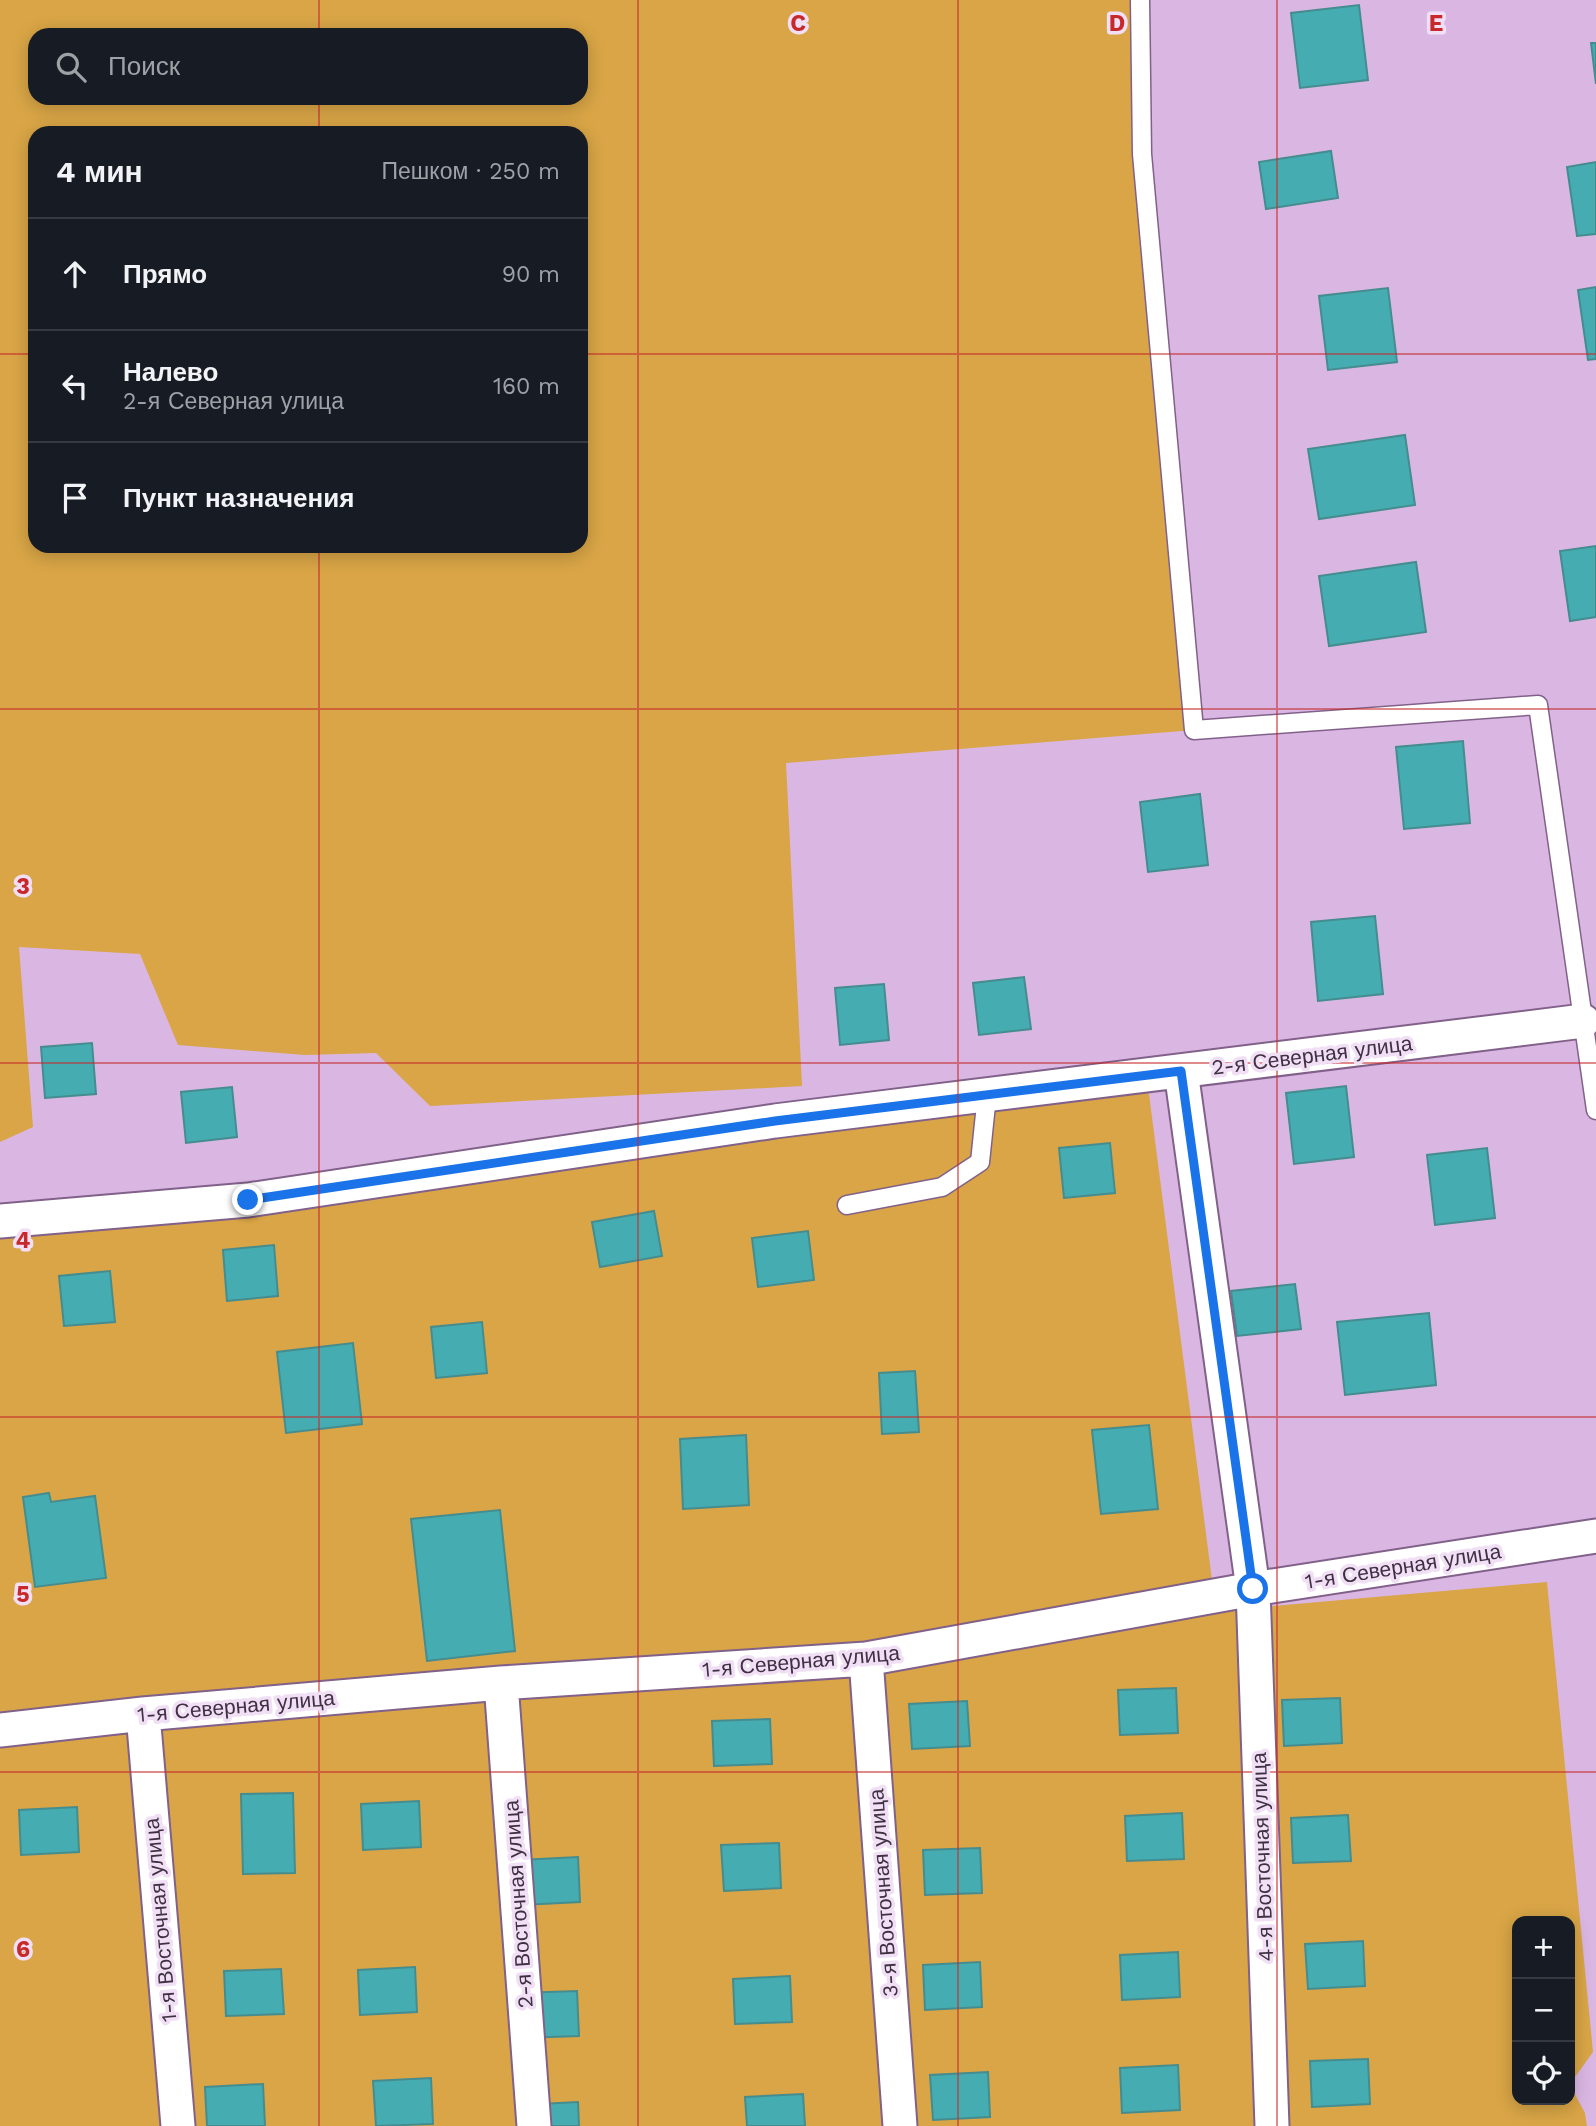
<!DOCTYPE html>
<html lang="ru">
<meta charset="utf-8">
<style>
body{margin:0;font-family:"Work Sans",sans-serif;background:#242831;color:#f1f3f6}
.controls{position:absolute;right:21px;bottom:21px;display:grid;overflow:hidden;border-radius:14px;box-shadow:0 4px 18px #0003}
.controls button{width:63px;height:63px;display:grid;place-items:center;padding:0;border:0;border-bottom:2px solid #363941;background:#171b24;color:#f1f3f6;font:35px sans-serif}
.stop{position:absolute;width:21px;height:21px;margin:-16px;border:5px solid #1a73e8;border-radius:50%;background:#fff}
.stop.end{background:#1a73e8;border-color:#fff;box-shadow:0 2px 7px #0008}
.list{margin:0;padding:0;list-style:none}
h2{display:flex;justify-content:space-between;align-items:center;height:91px;margin:0;padding:0 28px;font-size:30px}
h2 small{font-size:23px;font-weight:400;color:#9ea1a6}
.list li{display:grid;grid-template-columns:46px 1fr auto;gap:21px;align-items:center;box-sizing:border-box;height:112px;padding:0 28px;border-top:2px solid #363941}
.list b{display:block;font-size:26px;white-space:nowrap}
.list p{margin:0;font-size:23px;white-space:nowrap;color:#9ea1a6}
.list em{font-size:23px;font-style:normal;color:#9ea1a6}
.icon{flex:none;width:38px;height:38px;fill:none;stroke:currentColor;stroke-width:2;stroke-linecap:round;stroke-linejoin:round}
.map{position:relative;flex:none;width:1596px;height:2126px;overflow:hidden}
.search{position:absolute;background:#171b24;box-shadow:0 4px 18px #0003;left:28px;top:28px;width:560px;height:77px;display:flex;align-items:center;gap:18px;box-sizing:border-box;padding:0 24px;border-radius:21px;color:#9ea1a6;font-size:26px}
.panel{position:absolute;background:#171b24;box-shadow:0 4px 18px #0003;left:28px;top:126px;width:560px;height:427px;border-radius:21px}
.map>svg:first-child{display:block}
</style>
<div class="map">
<svg width="1596" height="2126" viewBox="0 0 1596 2126">
<rect width="100%" height="100%" fill="#dab7e3"/>
<path fill="#d9a546" fill-rule="evenodd" d="M0 0H1140L1142 154 1194 730 786 763 802 1086 430 1106 376 1053 305 1055 178 1045 140 954 19 947 33 1127 0 1142ZM35 35H581V98H35ZM35 133H581V546H35Z
M1146 1071 1216 1611 1547 1582 1593 2052 1570 2084V1921H1517V2100H1570V2085L1585 2113 1587 2126H0V1221L312 1207Z"/>
<path fill="#45adb2" stroke="#458c8f" stroke-width="2" d="M1359 5 1368 80 1300 88 1291 13Z
M1591 43H1596V84Z
M1331 151 1338 198 1266 209 1259 162Z
M1596 162V234L1577 236 1567 167Z
M1596 287V359L1588 360 1578 290Z
M1388 288 1397 362 1328 370 1319 296Z
M1405 435 1415 505 1319 519 1308 449Z
M1596 546V617L1570 621 1560 551Z
M1416 562 1426 632 1329 646 1319 576Z
M1463 741 1470 823 1404 829 1396 747Z
M1200 794 1208 865 1148 872 1140 802Z
M1375 916 1383 994 1318 1001 1311 922Z
M1024 977 1031 1029 979 1035 973 983Z
M884 984 889 1040 840 1045 835 988Z
M92 1043 96 1094 45 1098 41 1047Z
M1346 1086 1354 1157 1294 1164 1286 1093Z
M232 1087 237 1137 186 1143 181 1092Z
M1110 1143 1115 1193 1064 1198 1059 1148Z
M1487 1148 1495 1218 1435 1225 1427 1155Z
M654 1211 662 1256 600 1267 592 1222Z
M808 1231 814 1280 758 1287 752 1238Z
M274 1245 278 1296 227 1301 223 1250Z
M110 1271 115 1322 64 1326 59 1276Z
M1295 1284 1301 1329 1237 1336 1231 1291Z
M1429 1313 1436 1385 1345 1395 1337 1322Z
M482 1322 487 1373 436 1378 431 1327Z
M353 1343 362 1424 286 1433 277 1352Z
M915 1371 919 1432 882 1434 879 1373Z
M1149 1425 1158 1509 1101 1514 1092 1430Z
M746 1435 749 1505 683 1509 680 1439Z
M49 1493 51 1502 95 1496 106 1578 35 1587 23 1497Z
M500 1510 515 1651 427 1661 411 1519Z
M1176 1688 1178 1733 1120 1735 1118 1690Z
M1340 1698 1342 1743 1284 1746 1282 1700Z
M967 1701 970 1746 912 1749 909 1704Z
M770 1719 772 1764 714 1766 712 1721Z
M293 1793 295 1873 243 1874 241 1794Z
M419 1801 421 1847 363 1850 361 1804Z
M77 1807 79 1852 21 1855 19 1810Z
M1182 1813 1184 1859 1127 1861 1125 1816Z
M1348 1815 1351 1861 1293 1863 1291 1818Z
M779 1843 781 1888 724 1891 721 1845Z
M980 1848 982 1893 925 1895 923 1850Z
M578 1857 580 1902 522 1905 520 1860Z
M1363 1941 1365 1986 1308 1989 1305 1944Z
M1178 1952 1180 1997 1122 2000 1120 1955Z
M980 1962 982 2007 925 2010 923 1965Z
M415 1967 417 2012 360 2015 358 1970Z
M281 1969 284 2014 226 2016 224 1971Z
M790 1976 792 2022 735 2024 733 1979Z
M577 1991 579 2036 521 2038 519 1993Z
M1368 2059 1370 2104 1312 2107 1310 2061Z
M1178 2065 1180 2110 1122 2113 1120 2068Z
M988 2072 990 2117 933 2120 930 2075Z
M431 2078 433 2124 376 2126 373 2081Z
M263 2084 265 2126H207L205 2087Z
M803 2094 805 2126H747L745 2097Z
M578 2102 579 2126H521L520 2105Z"/>
<g fill="none" stroke-linecap="round" stroke-linejoin="round">
<defs>
<path id="lane" d="M1140 0 1142 154 1194 730 1538 705 1596 1110
M847 1205 942 1187 980 1162 987 1095"/>
<path id="street" d="M1181 1071 1253 1589 1272 2126
M0 1221 248 1200 775 1121 1583 1021
M866 1659 900 2126
M501 1683 534 2126
M143 1714 178 2126
M0 1730 143 1714 501 1683 866 1659 1253 1589 1596 1536"/>
</defs>
<use href="#lane" stroke="#816189" stroke-width="21"/>
<use href="#street" stroke="#816189" stroke-width="37"/>
<use href="#lane" stroke="#fff" stroke-width="18"/>
<use href="#street" stroke="#fff" stroke-width="33"/>
</g>
<g fill="none" stroke-linecap="round" stroke-linejoin="round">
<path stroke="#1a73e8" stroke-width="9" d="M248 1200 775 1121 1181 1071 1253 1589"/>
</g>
<path fill="none" stroke="#c7292b" stroke-width="2" stroke-opacity="0.55" d="M319 0V35M638 0V2126M958 0V2126M1277 0V2126M319 98V133M0 354H35M581 354H1596M319 546V2126M0 709H1596M0 1063H1596M0 1417H1596M0 1772H1596"/>
<g text-anchor="middle" dominant-baseline="central" stroke-width="7" stroke-linejoin="round" paint-order="stroke">
<g font-size="21" fill="#3f3142" stroke="#f1dff5">
<text transform="translate(1312 1055) rotate(-7)">2-я Северная улица</text>
<text transform="translate(1403 1566) rotate(-9)">1-я Северная улица</text>
<text transform="translate(801 1661) rotate(-5)">1-я Северная улица</text>
<text transform="translate(236 1706) rotate(-5)">1-я Северная улица</text>
<text transform="translate(1262 1857) rotate(-92)">4-я Восточная улица</text>
<text transform="translate(883 1893) rotate(-94)">3-я Восточная улица</text>
<text transform="translate(518 1904) rotate(-94)">2-я Восточная улица</text>
<text transform="translate(160 1920) rotate(-95)">1-я Восточная улица</text>
</g>
</g>
<g font-size="23" text-anchor="middle" font-weight="bold" fill="#c7292b" stroke="#f1dff5" stroke-width="7" stroke-linejoin="round" paint-order="stroke">
<text x="798" y="31">C</text>
<text x="1117" y="31">D</text>
<text x="1436" y="31">E</text>
<text x="23" y="894">3</text>
<text x="23" y="1248">4</text>
<text x="23" y="1602">5</text>
<text x="23" y="1957">6</text>
</g>
</svg>
<div class="controls">
<button>+</button>
<button>−</button>
<button><svg class="icon" aria-label="locate" viewBox="0 0 24 24"><circle cx="12" cy="12" r="6"/><path d="M12 2v4M12 18v4M2 12h4M18 12h4"/></svg></button>
</div>
<div class="stop" style="left:1253px;top:1589px"></div>
<div class="stop end" style="left:248px;top:1200px"></div>
<div class="search"><svg class="icon" aria-label="search" viewBox="0 0 24 24"><circle cx="10" cy="10" r="6"/><path d="M15 15l6 6"/></svg>Поиск</div>
<section class="panel">
<h2>4 мин<small>Пешком · 250 m</small></h2>
<ul class="list">
<li><svg class="icon" aria-label="ahead" viewBox="0 0 24 24"><path d="M12 20V5M6 11l6-6 6 6"/></svg><div><b>Прямо</b></div><em>90 m</em></li>
<li><svg class="icon" aria-label="left" viewBox="0 0 24 24"><path d="M17 20v-9H6M10 6l-5 5 5 5"/></svg><div><b>Налево</b><p>2-я Северная улица</p></div><em>160 m</em></li>
<li><svg class="icon" aria-label="arrive" viewBox="0 0 24 24"><path d="M6 21V4h12l-3 4 3 4H6"/></svg><div><b>Пункт назначения</b></div></li>
</ul>
</section>
</div>
